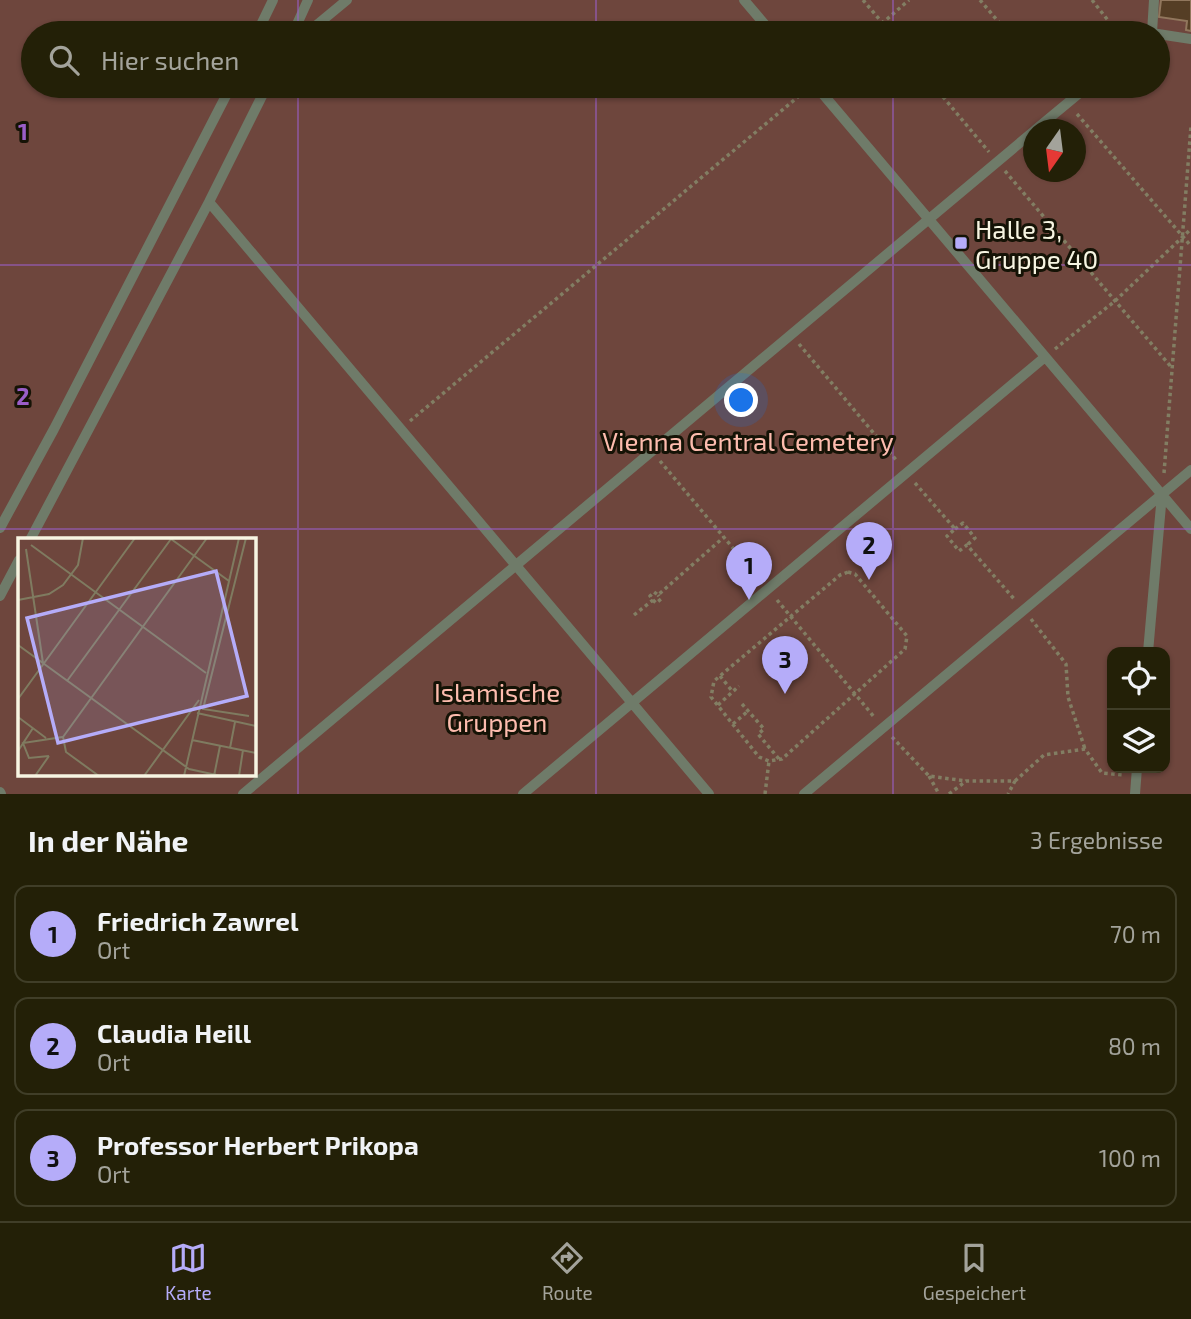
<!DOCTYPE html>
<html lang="de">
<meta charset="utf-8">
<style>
body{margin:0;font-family:"Exo 2",sans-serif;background:#2f2d15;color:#f1f3f6}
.controls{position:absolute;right:21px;bottom:21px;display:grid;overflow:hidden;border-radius:14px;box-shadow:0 2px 5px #0004}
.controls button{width:63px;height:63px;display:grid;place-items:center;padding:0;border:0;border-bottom:2px solid #403e28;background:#232007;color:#f1f3f6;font:35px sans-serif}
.compass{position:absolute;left:1023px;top:119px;width:63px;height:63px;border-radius:50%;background:#232007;box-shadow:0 2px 5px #0004;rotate:194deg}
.you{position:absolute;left:742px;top:401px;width:24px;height:24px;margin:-18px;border:5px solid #fff;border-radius:50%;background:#1a73e8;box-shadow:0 0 0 10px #1a73e833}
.badge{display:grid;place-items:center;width:46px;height:46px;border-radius:50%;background:#b5acf9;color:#111;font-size:23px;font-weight:700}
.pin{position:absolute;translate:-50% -58px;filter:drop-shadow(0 2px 4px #0008)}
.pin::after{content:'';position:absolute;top:37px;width:24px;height:21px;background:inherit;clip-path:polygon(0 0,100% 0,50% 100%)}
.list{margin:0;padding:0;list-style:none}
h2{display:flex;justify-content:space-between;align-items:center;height:91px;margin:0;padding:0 28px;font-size:30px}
h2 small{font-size:23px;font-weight:400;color:#a3a39b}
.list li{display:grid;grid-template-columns:46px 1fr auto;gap:21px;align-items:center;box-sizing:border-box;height:98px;margin:0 14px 14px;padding:0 14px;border:2px solid #403e28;border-radius:14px}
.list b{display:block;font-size:26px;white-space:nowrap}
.list p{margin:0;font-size:23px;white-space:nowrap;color:#a3a39b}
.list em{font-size:23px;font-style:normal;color:#a3a39b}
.icon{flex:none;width:38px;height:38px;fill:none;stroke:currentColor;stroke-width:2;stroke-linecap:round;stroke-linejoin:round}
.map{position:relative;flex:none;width:1191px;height:794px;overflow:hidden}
.search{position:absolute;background:#232007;box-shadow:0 2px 5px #0004;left:21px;right:21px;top:21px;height:77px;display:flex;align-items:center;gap:18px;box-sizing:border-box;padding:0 24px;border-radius:38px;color:#a3a39b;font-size:26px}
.sheet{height:427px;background:#232007}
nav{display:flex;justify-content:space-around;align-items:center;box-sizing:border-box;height:98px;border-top:2px solid #403e28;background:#232007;font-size:19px;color:#a3a39b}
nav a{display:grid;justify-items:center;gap:4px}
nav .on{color:#b5acf9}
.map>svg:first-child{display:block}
</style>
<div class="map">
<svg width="1191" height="794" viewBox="0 0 1191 794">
<rect width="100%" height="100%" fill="#2f2a09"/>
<path fill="#6e463d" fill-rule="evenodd" d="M0 0H1191V794H0ZM33 33H1158V86H33ZM1034 130H1076V172H1034ZM19 540H254V775H19ZM1112 652H1165V768H1112Z"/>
<path fill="#553e25" stroke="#91775d" stroke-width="2" d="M1161 0H1191V31L1186 30 1187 21 1159 17Z"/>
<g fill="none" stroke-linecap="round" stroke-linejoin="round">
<path stroke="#827e63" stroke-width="3.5" stroke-dasharray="3.5 3.5" stroke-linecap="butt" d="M863 0 891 33
M980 0 1008 33
M1092 0 1118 33
M871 33 909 0
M934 86 989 152
M1077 114 1191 246
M1005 171 1172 368
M799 344 897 461
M1055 349 1115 301 1191 229
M410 421 805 91
M660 461 758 578
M1164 473 1191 126
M915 483 955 529 947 536 959 551 967 545 1015 600
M955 529 963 523 975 538 967 545
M848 572 855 574 907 636 905 649 782 759 769 761 759 757 711 697 714 681 840 575Z
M653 600 656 603 661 599 658 595
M777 600 875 718
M634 615 653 600 650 596 654 592 658 595 724 537
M1031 619 1066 664 1068 697 1085 749
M720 676 733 692
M742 704 764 729 758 734 779 759
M718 705 739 686
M733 724 748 711
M892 737 929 776 966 781
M929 776 939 794
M1015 781 1044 755 1085 749 1102 773 1123 775
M765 794 769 761
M949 794 966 781H1015L1008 794"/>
<path stroke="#6f7b69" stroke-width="10" d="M744 0 772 33
M1154 0 1152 33H1155
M257 33 273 0
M293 33 308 0
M307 33 347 0
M1158 34 1191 39
M816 86 1191 529
M1035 130 1088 86
M209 202 709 794
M0 528 54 429 231 86
M30 540 209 202 267 86
M0 596 19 560
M1148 652 1162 494
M0 792 1 794
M243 794 1034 131
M523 794 1045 357
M804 794 1191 470
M1135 794 1137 768"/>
</g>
<path fill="none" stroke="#9a5ec8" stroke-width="2" stroke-opacity="0.55" d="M298 0V33M596 0V33M893 0V33M298 86V794M596 86V794M893 86V794M0 265H1191M0 529H1191"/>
<rect fill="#b5acf9" stroke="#151306" stroke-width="2.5" x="954" y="236" width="14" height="14" rx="3.5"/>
<g text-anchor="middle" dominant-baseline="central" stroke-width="6" stroke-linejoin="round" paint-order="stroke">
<g font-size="26" fill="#f7f5e2" stroke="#151306" text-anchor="start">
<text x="975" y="228">Halle 3,<tspan x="975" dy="30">Gruppe 40</tspan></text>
</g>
<g font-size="26" fill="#fdbcae" stroke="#151306">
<text x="748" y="440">Vienna Central Cemetery</text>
<text x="497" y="691">Islamische<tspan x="497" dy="30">Gruppen</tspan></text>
</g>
</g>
<g transform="translate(18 538)">
<rect width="238" height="238" fill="#2f2a09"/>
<path d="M0 0H238V238H0Z" fill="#6e463d"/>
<path fill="none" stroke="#7f7b60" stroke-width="2" d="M228 0 185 171 231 178M153 1 211 43M13 7 188 135M8 11 25 125M0 62 31 56 45 47 60 27 65 0M0 107 171 231 203 238M49 143 153 1M0 161 117 0M179 175 238 188M0 179 28 200M45 199 189 0M174 202 238 215M212 210 217 184M0 213 15 190M31 218 11 220 5 205 45 199 48 214 81 238M17 238 31 218M126 238 181 162M166 238 221 0M196 238 202 208M221 238 225 212"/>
<path fill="#b5acf9" fill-opacity="0.15" stroke="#b5acf9" stroke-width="3.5" d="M198 33 229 158 40 205 9 80Z"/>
<rect width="238" height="238" fill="none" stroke="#f7f5e2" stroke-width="3.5"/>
</g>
<g font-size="23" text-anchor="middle" font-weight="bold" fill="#9a5ec8" stroke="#151306" stroke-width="6" stroke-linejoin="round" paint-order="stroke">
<text x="23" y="140">1</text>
<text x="23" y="405">2</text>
</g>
</svg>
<div class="controls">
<button><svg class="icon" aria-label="locate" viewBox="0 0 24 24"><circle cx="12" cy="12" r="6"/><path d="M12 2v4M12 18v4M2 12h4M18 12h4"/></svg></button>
<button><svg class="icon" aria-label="layers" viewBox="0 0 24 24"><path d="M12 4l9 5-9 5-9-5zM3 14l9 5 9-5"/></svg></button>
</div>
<svg class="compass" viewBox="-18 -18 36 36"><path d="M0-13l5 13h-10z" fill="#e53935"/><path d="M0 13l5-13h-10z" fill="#a3a39b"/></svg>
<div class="you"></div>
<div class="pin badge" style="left:749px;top:600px">1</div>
<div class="pin badge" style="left:869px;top:580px">2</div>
<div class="pin badge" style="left:785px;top:694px">3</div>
<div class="search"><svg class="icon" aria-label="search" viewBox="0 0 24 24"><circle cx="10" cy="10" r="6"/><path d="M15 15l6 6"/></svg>Hier suchen</div>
</div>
<section class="sheet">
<h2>In der Nähe<small>3 Ergebnisse</small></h2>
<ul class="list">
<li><span class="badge">1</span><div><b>Friedrich Zawrel</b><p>Ort</p></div><em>70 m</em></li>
<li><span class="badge">2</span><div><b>Claudia Heill</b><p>Ort</p></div><em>80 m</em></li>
<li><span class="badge">3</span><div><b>Professor Herbert Prikopa</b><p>Ort</p></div><em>100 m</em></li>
</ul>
</section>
<nav>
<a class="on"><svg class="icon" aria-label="map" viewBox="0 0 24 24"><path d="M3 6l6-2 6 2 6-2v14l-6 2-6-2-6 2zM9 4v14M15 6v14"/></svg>Karte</a>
<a><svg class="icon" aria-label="directions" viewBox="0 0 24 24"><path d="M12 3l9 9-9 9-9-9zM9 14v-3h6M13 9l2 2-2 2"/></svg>Route</a>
<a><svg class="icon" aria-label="saved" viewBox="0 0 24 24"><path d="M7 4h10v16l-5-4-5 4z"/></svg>Gespeichert</a>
</nav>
